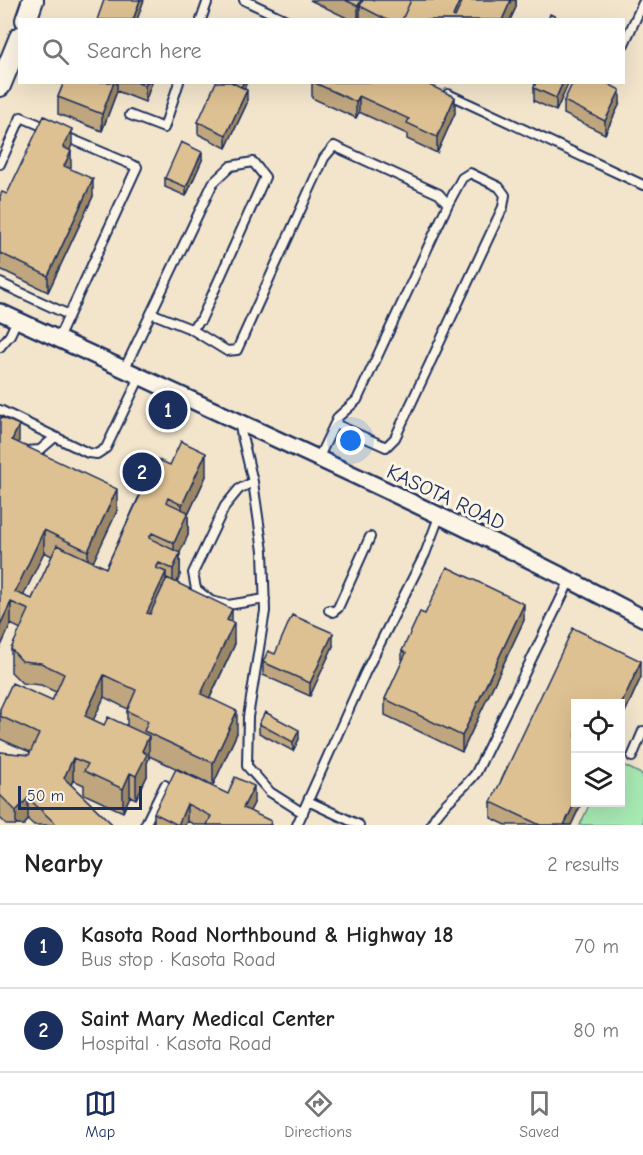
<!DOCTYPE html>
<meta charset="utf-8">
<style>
body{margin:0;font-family:"Comic Neue",sans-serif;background:#f6f6f6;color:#222}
.controls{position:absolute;right:18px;bottom:18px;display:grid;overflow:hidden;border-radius:0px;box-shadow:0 6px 24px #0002}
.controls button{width:54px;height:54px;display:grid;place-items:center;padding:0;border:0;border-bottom:2px solid #e0e0e0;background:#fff;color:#222;font:30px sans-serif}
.scale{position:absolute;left:18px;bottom:15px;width:124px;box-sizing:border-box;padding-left:6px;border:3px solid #1b2f5e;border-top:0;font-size:16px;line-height:21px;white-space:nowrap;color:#1b2f5e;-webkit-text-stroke:4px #fcf5e5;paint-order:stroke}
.you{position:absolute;left:351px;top:441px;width:21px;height:21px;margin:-15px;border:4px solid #fff;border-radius:50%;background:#1a73e8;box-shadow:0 0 0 9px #1a73e833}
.badge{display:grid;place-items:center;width:39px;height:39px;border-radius:50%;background:#1b2f5e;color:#fff;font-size:20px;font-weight:700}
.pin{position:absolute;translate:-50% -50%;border:3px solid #fff;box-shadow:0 2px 6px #0006}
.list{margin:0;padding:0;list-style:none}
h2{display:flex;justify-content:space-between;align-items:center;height:78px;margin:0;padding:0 24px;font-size:26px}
h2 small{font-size:20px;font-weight:400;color:#767676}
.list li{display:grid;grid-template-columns:39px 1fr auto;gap:18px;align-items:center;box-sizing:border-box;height:84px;padding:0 24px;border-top:2px solid #e0e0e0}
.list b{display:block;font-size:22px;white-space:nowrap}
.list p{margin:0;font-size:20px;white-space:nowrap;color:#767676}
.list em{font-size:20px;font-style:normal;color:#767676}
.icon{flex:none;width:33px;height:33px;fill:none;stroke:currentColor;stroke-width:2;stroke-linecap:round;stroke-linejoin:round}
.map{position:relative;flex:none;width:643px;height:825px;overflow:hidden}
.search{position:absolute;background:#fff;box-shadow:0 6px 24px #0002;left:18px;right:18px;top:18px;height:66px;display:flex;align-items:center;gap:15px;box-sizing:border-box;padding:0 21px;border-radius:0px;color:#767676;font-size:22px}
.sheet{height:246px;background:#fff}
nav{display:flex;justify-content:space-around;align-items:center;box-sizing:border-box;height:84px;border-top:2px solid #e0e0e0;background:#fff;font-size:16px;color:#767676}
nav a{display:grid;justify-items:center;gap:3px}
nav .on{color:#1b2f5e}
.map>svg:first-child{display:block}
</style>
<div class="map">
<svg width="643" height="825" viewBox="0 0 643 825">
<rect width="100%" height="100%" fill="#f3e5cc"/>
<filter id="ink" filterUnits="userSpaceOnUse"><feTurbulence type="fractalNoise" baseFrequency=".0167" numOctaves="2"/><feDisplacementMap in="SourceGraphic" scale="12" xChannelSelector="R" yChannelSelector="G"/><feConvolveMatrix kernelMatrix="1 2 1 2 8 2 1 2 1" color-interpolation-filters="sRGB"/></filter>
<g filter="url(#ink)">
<path fill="#a7e9b3" stroke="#618c88" stroke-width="1.5" d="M621 764 643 775V825H580L590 803 620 802Z"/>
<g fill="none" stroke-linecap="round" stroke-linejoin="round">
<defs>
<path id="service" d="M244 0 286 20
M201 20 208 0
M624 44 643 3
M448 94 643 185
M130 115 164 128 179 82
M0 164 21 117 47 128
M0 283 69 315
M191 329 227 351 237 350 324 158 334 146 439 194 448 204 357 400 338 417 318 459
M58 339 137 167 64 136
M0 347 10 335 17 320
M124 370 213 183 231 166 253 162 265 177 201 320 191 329 151 313
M0 410 88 453 97 454 106 448 140 377
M239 423 253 482 263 551 265 611 248 717 247 766 270 792 303 813
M335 424 386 447 395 438 503 207 505 195 499 187 470 173 462 178 448 204
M25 451 40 450 55 437
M253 482 239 489 225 506 193 573 196 589 211 601 228 605 265 599
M329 610 333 612 338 608 370 537
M632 757 643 731
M308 801 359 825
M145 825 165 785
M297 825 365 673 425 554 439 517
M431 825C440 804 463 791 476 773L570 580"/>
<path id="minor" d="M0 312C215 412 433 507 643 618"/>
<path id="tertiary" d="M26 20 33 0
M0 86 20 37"/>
</defs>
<use href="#service" stroke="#1b2f5e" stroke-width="12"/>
<use href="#minor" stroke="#1b2f5e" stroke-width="20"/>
<use href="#tertiary" stroke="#1b2f5e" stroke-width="24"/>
<use href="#service" stroke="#fcf5e5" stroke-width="8"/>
<use href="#minor" stroke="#fcf5e5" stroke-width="15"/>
<use href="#tertiary" stroke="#fcf5e5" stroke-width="20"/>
</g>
<path fill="#bfa67e" stroke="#1b2f5e" stroke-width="1.5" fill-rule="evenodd" d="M310 0H516V7L510 20H351Z
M64 82H152L145 102 117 91 102 131 58 114V97Z
M312 82H423L455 113 437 153 407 139V134L359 112 356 118 312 98Z
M532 82H569L556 111 534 101V88L535 84Z
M245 89 247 103 226 148 198 134V122Z
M564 101 620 103 605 134 564 114Z
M72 145 69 150 70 169 93 196 48 292 0 269V196L7 194Z
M202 160 186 196 165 187V178Z
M19 443 117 511 93 562 106 568 147 479V468L170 465 206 476 188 515V535L180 552V575L177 583 232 623 234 646 210 698 237 733 213 785 149 756V758L147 763V776L136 799 130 796 123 812 84 794V785L73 780 71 785 113 825H34L28 820 24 825H7L0 818V752L29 755 30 752 0 739V709L52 701 56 692 41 685 22 683 11 672V649L21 629 11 624 0 648ZM44 552 52 556 32 599 23 596ZM104 697 128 709 127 711V725H104L93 720Z
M425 614 524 620 462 752 385 715V699L402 663V651Z
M333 646 310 696 263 675V662L275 654Z
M641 677 621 721V704L576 802H582L571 825H506L491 818V802Z
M259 724 299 739 293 751 259 733Z
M228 794 254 803 250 811 271 825H196L187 821 185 825H154V813Z"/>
<path fill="#9b8766" stroke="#1b2f5e" stroke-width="1.5" d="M140 0H144L137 20H133Z
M361 0H369L360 6V19L358 20V6Z
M460 0H468L459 20 453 16Z
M511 0H516V7L510 20H502Z
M114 82H117V91L102 131V114Z
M146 82H152L145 102V86Z
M244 82H247L241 96V87Z
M563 82H569L556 111V98Z
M247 90V103L226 148V135Z
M620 90V103L605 134V121Z
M359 96V112L356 118V102Z
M455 97V113L437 153V137Z
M72 129V145L63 164V147Z
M71 151V167L64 182V166Z
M202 152V160L186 196V187Z
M93 179V196L48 292V276Z
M19 425V448L12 440Z
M206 453V476L188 515V535L174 565V543L182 525V505Z
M117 489V511L88 573V551Z
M44 530V552L19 605 15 592Z
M180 553V575L173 592V569Z
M166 572V595L147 635V613Z
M11 602V624L0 648V625Z
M524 604V620L462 752V736Z
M232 609V627L234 623V646L201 716V694L227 620Z
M333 633V646L310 696V683Z
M641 661V677L621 721V705Z
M104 675V697L85 738V716Z
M237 711V733L213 785V763Z
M299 730V739L293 751V742Z
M149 736V758L147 763V776L136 799V776L142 751Z
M73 758V780L64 800V778Z
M130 773V796L123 812V789Z
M254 786V803L243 824V808Z
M28 798V820L24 825H16V811Z
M576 800V802H582L571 825H564Z
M187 804V821L185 825H178Z"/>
<path fill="#dec192" stroke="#1b2f5e" stroke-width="1.5" d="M104 0H140L133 20H97Z
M345 0H361L358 6Z
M363 0H411L402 20H387L360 6Z
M411 0H460L453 16 455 17 463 0H511L502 20H402Z
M550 14 562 20H548Z
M64 82H114L102 114 58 97Z
M136 82H146L145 86Z
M216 82H231L247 90 226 135 198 122Z
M231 82H244L241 87Z
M313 82H423L455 97 437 137 407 123 409 119 359 96 356 102Z
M536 82H563L556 98 534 88Z
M573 82H605L620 90 605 121 564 101Z
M44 116 72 129 63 147 71 151 64 166 93 179 48 276 0 253V196L2 192 7 194Z
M181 142 202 152 186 187 165 178Z
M1 417 19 425 12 440 117 489 88 551 44 530 15 592 32 599 57 545 106 568 152 470 147 468 152 457 170 465 181 441 206 453 182 505 168 498 166 502 188 512 174 543 152 533 149 538 180 553 173 569 159 563 156 568 166 572 147 613 150 614 167 578 232 609 227 620 234 623 201 694 237 711 213 763 144 731 148 721 127 711 136 690 104 675 85 716 104 725 108 717 149 736 142 751 147 754 136 776 130 773 123 789 84 771 88 764 73 758 64 778 113 825H57L28 798 16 811 0 795V752L29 755 39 734 0 716V709L12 683 52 701 64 674 41 663 22 661 11 649 29 610 11 602 0 625V420Z
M447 567 524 604 462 736 385 699 406 653 402 651 420 612 425 614Z
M292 615 333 633 310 683 263 662 268 651 275 654Z
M573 628 641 661 621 705V704H576V800L564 825H540L491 802Z
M265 712 299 730 293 742 259 724Z
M176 769 228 794 235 777 254 786 243 808 271 821 270 825H207L211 816 187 804 178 825 154 813Z"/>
</g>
<g text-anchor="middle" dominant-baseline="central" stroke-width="6" stroke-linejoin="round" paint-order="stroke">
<g font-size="21" fill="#1b2f5e" stroke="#fcf5e5">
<text transform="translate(446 497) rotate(25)">KASOTA ROAD</text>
</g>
</g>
</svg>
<div class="controls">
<button><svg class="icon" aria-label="locate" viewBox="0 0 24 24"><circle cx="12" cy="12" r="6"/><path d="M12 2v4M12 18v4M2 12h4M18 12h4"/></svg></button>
<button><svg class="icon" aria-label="layers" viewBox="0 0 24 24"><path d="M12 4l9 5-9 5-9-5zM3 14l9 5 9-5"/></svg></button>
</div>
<div class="scale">50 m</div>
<div class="you"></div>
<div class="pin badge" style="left:168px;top:410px">1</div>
<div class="pin badge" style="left:142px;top:472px">2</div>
<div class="search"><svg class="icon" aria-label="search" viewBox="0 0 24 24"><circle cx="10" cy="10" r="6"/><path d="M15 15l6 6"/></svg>Search here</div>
</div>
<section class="sheet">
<h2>Nearby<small>2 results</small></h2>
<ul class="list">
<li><span class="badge">1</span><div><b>Kasota Road Northbound &amp; Highway 18</b><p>Bus stop · Kasota Road</p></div><em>70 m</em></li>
<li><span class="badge">2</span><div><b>Saint Mary Medical Center</b><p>Hospital · Kasota Road</p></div><em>80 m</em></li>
</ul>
</section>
<nav>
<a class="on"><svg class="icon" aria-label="map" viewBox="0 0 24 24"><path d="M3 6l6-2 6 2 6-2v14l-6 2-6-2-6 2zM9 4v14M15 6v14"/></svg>Map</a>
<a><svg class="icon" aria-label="directions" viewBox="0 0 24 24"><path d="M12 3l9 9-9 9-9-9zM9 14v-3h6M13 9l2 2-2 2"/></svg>Directions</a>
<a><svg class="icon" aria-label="saved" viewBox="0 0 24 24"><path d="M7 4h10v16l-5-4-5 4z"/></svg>Saved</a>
</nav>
